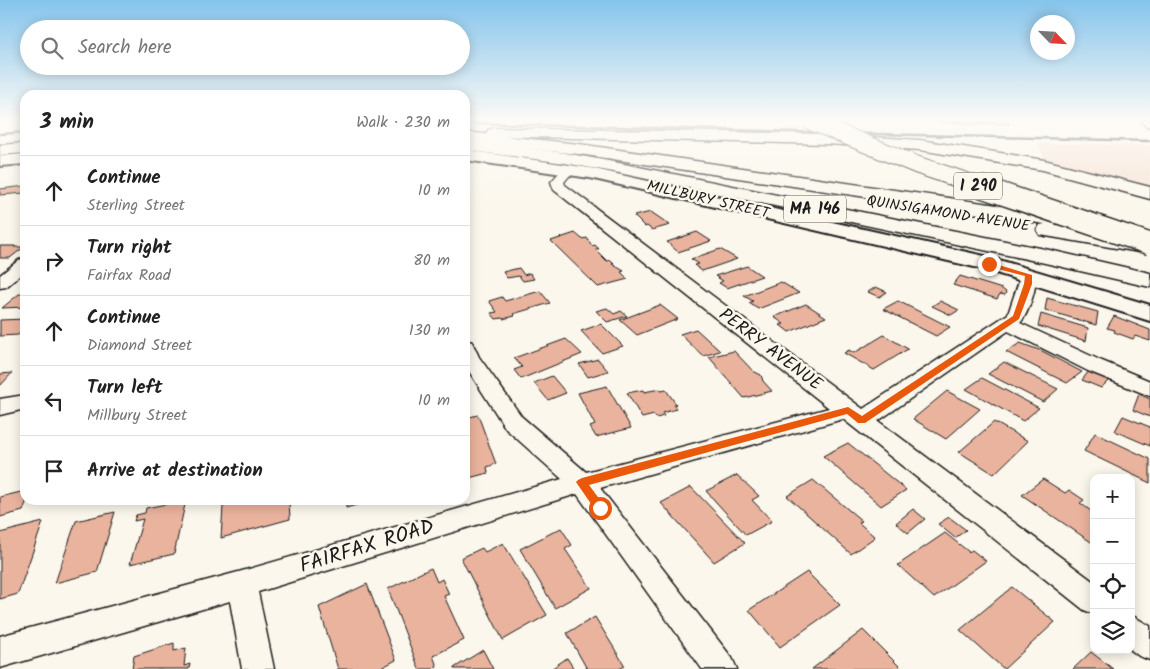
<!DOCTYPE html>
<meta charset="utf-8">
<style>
body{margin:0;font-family:Kalam,sans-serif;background:#f2f2f2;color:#222}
.controls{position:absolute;right:15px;bottom:15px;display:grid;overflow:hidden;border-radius:10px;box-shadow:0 2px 12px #0003}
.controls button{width:45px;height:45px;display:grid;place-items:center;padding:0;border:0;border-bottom:1px solid #e0e0e0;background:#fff;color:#222;font:25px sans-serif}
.compass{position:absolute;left:1030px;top:15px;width:45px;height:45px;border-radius:50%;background:#fff;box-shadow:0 2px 12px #0003;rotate:115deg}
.stop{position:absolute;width:15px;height:15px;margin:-11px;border:4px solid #ea580c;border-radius:50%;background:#fff}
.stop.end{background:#ea580c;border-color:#fff;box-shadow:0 1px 5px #0008}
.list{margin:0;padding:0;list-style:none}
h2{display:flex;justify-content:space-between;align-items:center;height:65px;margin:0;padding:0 20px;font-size:21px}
h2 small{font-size:16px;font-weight:400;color:#767676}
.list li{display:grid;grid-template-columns:32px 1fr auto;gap:15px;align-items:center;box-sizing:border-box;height:70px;padding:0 20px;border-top:1px solid #e0e0e0}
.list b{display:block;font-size:19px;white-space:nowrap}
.list p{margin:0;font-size:16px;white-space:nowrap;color:#767676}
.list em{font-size:16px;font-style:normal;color:#767676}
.icon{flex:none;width:28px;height:28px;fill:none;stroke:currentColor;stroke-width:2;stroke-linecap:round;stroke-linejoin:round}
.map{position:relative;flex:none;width:1150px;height:669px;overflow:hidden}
.search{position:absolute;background:#fff;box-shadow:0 2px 12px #0003;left:20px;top:20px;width:450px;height:55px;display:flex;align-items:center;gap:12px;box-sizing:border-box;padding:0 18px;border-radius:28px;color:#767676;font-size:19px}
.panel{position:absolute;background:#fff;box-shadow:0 2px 12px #0003;left:20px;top:90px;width:450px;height:415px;border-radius:15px}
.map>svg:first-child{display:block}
</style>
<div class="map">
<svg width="1150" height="669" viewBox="0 0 1150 669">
<rect width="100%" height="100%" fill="#fbf7ec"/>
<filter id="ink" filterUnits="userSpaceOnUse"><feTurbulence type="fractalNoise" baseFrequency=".02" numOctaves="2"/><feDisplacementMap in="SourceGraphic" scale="10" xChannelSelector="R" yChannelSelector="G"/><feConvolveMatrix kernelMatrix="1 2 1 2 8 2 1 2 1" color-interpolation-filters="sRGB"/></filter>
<g filter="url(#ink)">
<path fill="#f6e3d5" d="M1038 143 1150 145V190L1045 160Z"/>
<path fill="#e9b39e" stroke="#1c1c1c" d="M918 120H1005L1010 124 983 123 985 125Z
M25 186V193L0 195V189Z
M651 212 670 225 652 230 647 226 645 227 634 216Z
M697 232 711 241 678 252 667 242Z
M575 233 582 239 587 238 592 246 595 245 599 249H595L607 261 611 260 614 263 612 264 624 271 621 272 628 279 598 287 551 241Z
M0 246H15L14 247H24L10 258H0Z
M720 249 737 259 702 271 694 265 699 264 691 259Z
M747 266 762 276 727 288 719 283 723 281 715 276Z
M519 268 524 275 530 273 534 279 523 281 519 276 507 278 503 272Z
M960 276 1002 289 1006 292 1005 295 1000 294 997 299 953 285Z
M781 282 799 293 758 309 749 303 753 301 744 296Z
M876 287 887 292 879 297 868 292Z
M540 291 550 303 513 314 515 316 503 319 502 318 496 319 491 313 497 312 489 301 502 297 505 301Z
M19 294H25V307L2 308Z
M1047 298 1098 312 1096 325 1045 310Z
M898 301 950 327 936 336 883 309Z
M940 301 959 310 951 315 932 306Z
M806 304 826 317 789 332 780 325 784 324 774 317Z
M660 305 678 319 637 335 620 320Z
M607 308 614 314 621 311 627 316 607 322 596 311Z
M1041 314 1088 328 1086 341 1038 326Z
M1114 316 1150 330V341L1135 336 1133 339 1114 332 1115 330 1107 328Z
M25 319V329L18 335 0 336V320Z
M601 324 623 346 602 353 581 331Z
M696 329 720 351 703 356 680 334Z
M884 335 908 349 874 370 844 353 849 350 854 353Z
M566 339 582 354 521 379 514 370 522 367 514 358Z
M1020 343 1042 351 1082 372 1067 383 1006 352Z
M734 351 753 371 761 375 763 381 772 391 744 398 709 357Z
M598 359 608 371 588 377 579 364Z
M1004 362 1058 389 1043 402 988 374Z
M1089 371 1109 380 1101 388 1082 380Z
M12 373 0 386V374Z
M552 376 566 393 548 400 534 383Z
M982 378 1039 408 1023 421 966 389Z
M607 386 631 428 596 437 590 427 595 425 578 393Z
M660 389 661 391 666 390 676 404 674 405 676 409 662 413 664 416 656 418 654 415 642 418 627 393 643 390 644 392Z
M947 391 980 409 946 439 913 419Z
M1139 394 1150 399V417L1133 410Z
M478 415 496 464 487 467 488 473 465 479V418Z
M1123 416 1150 427V446L1115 431Z
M994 422 1028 441 994 474 959 452Z
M1095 433 1150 459V483L1084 451Z
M848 443 906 490 881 506 823 456Z
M737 475 759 496 752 500 772 521 746 535 706 491Z
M1043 479 1065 493 1069 490 1084 500 1080 503 1091 511 1094 509V544L1022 495Z
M813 480 862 521 859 523 875 537 851 554 787 496Z
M691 487 745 543 714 562 661 503Z
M25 491V500H27L23 511 0 517V497Z
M186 500 174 554 130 564 143 519 134 521 136 515 145 513 146 508Z
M246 500H289L290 519 221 538 223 506Z
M346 500H374L346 508Z
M913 509 925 519 908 533 896 523Z
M115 512 97 572 55 583 76 521Z
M949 517 966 530 955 538 938 524Z
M43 522 18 594 0 599V533Z
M561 528 572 545 565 549 591 588 555 608 520 549Z
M945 533 969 552 972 550 986 561 934 598 898 565Z
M503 543 547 615 503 640 461 558 482 548 485 552Z
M431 568 437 582 442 579 449 594 444 596 464 640 433 656 437 666 432 669H419L388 589Z
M807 572 840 605 780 647 749 610Z
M367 584 396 660 379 669H338L319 607Z
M1012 587 1055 622 1004 669 960 630Z
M595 617 625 666 619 669H587L567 633Z
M863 630 902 669H812Z
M174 643V651L186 648 184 666 190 664 189 669H132L134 656Z
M483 650 493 669H454V668Z
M1091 652 1113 669H1073Z
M567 658 574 669H551Z"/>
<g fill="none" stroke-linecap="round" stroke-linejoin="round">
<defs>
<path id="minor" d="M569 165 575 169 564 182 565 185 863 409 1008 314 1022 272H1034C1040 281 1028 315 1020 323L1102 361 1150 381V396L1088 371 1008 331 878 421 1094 582V614L1084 610 843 419 600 488 732 658 737 669H702L577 494 258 592 274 669H242L230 601 0 668V636L242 571 562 479 506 429 465 365V340L472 342 479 357 522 417 586 472 829 408 554 190 551 182 565 166Z
M25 258V271L6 287 0 288V275L19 260Z
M25 395V409L0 415V399Z
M1131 615 1150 626V660L1139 656 1131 650Z"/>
<path id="secondary" d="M465 150 590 168 989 257 1150 305V321L983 269 590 178 465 160Z
M25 154V164L0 166V156Z"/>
<path id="primary" d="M1140 120H1150V127L1145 125Z
M465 132 579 144 1072 216 1079 218 1082 222 1079 226 1074 228 1139 238 1147 240 1150 245 1147 250 1139 252 1040 235 1037 230 1040 225 1045 224 579 154 465 142Z"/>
<path id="motorway" d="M494 128 827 134 920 140 1044 160 1150 187V199L1043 170 920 150 827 144 488 136 486 133 488 130Z
M465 140 565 153 619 163 1045 249 1150 273V287L1045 263 619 173 565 163 465 150Z
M25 143V153L0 155V145Z"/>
</defs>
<use href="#minor" stroke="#1c1c1c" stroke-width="3"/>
<use href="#secondary" stroke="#1c1c1c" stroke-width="4"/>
<use href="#primary" stroke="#1c1c1c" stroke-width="3"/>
<use href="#motorway" stroke="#1c1c1c" stroke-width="3"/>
<use href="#minor" fill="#fbf7ec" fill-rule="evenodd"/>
<use href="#secondary" fill="#fbf7ec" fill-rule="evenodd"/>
<use href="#primary" fill="#fbf7ec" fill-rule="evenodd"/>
<use href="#motorway" fill="#fbf7ec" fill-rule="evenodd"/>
<path stroke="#1c1c1c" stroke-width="2.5" d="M465 123 1150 141
M0 134 25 132"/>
<defs>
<path id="motorway-bridge-far1" d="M808 120 917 165 983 187"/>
<path id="motorway-bridge" d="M979 186 1150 244"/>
</defs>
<use href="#motorway-bridge-far1" stroke="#1c1c1c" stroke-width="19" stroke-linecap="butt"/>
<use href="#motorway-bridge" stroke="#1c1c1c" stroke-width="24" stroke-linecap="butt"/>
<use href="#motorway-bridge-far1" stroke="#fbf7ec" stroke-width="17"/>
<use href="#motorway-bridge" stroke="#fbf7ec" stroke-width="21"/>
</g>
</g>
<linearGradient id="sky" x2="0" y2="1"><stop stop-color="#85c4ec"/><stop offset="0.56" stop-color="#fdfbf6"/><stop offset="1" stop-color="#fdfbf6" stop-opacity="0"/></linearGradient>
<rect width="1150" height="214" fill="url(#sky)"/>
<path fill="#ea580c" d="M989 262 1032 275V284L1019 319 865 423H858L847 414 589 485 606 508 600 512 596 511 578 485 576 482 578 480 582 478 848 407 862 416 1013 316 1024 284 1025 276 987 266V263Z"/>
<g text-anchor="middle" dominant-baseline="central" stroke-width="5" stroke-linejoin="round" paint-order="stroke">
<g font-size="15" fill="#1c1c1c" stroke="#fbf7ec">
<text transform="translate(708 200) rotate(13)">MILLBURY STREET</text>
<text transform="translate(948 214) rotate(9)">QUINSIGAMOND AVENUE</text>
</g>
<g fill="#fbf7ec" stroke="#5f5e5a" stroke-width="1">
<rect x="954" y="172.5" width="48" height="27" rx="4"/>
<rect x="784" y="195.5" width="62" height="27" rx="4"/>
</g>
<g font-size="16" font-weight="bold" fill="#1c1c1c">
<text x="978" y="186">I 290</text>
<text x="815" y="209">MA 146</text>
</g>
<g font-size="18" fill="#1c1c1c" stroke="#fbf7ec">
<text transform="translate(770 350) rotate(37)">PERRY AVENUE</text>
</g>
<g font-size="21" fill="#1c1c1c" stroke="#fbf7ec">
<text transform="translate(367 547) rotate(-17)">FAIRFAX ROAD</text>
</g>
</g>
</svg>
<div class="controls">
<button>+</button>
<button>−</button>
<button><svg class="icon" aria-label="locate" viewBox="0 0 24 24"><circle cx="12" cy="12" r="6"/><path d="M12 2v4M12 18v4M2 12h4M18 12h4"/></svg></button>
<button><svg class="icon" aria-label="layers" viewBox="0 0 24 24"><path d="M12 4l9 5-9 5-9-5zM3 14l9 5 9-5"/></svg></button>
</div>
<svg class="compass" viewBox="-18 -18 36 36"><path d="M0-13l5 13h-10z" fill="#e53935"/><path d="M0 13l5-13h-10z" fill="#767676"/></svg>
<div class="stop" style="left:600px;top:508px"></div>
<div class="stop end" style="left:989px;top:264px"></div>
<div class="search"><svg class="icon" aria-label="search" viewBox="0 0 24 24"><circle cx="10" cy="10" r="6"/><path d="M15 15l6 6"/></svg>Search here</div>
<section class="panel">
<h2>3 min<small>Walk · 230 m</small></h2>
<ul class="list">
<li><svg class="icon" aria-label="ahead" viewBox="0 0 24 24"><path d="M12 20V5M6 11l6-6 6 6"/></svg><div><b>Continue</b><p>Sterling Street</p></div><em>10 m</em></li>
<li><svg class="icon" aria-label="right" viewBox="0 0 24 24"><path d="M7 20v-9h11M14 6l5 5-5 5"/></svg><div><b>Turn right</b><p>Fairfax Road</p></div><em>80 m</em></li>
<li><svg class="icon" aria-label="ahead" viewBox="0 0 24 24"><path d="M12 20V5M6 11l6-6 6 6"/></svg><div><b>Continue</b><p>Diamond Street</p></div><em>130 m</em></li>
<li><svg class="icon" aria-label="left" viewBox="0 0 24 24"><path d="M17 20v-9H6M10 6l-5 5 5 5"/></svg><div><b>Turn left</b><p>Millbury Street</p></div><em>10 m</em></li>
<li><svg class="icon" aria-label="arrive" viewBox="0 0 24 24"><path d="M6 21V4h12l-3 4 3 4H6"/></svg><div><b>Arrive at destination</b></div></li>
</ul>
</section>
</div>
